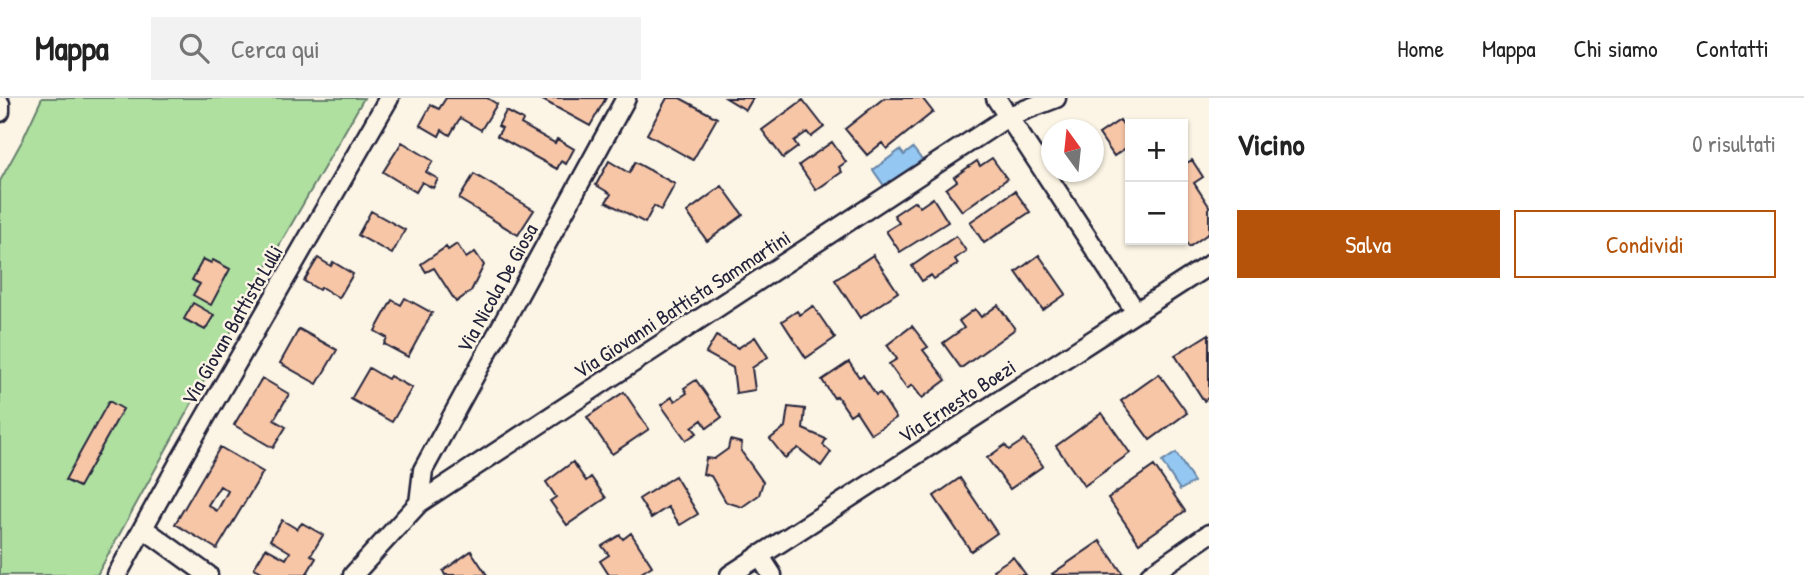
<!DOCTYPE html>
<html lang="it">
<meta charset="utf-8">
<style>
body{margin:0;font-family:"Patrick Hand",sans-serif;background:#f2f2f2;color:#222}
.controls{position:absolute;right:21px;top:21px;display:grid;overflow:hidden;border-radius:0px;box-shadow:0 2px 5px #0004}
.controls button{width:63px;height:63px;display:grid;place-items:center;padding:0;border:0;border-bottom:2px solid #e0e0e0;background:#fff;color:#222;font:35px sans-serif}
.compass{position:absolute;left:1041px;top:21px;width:63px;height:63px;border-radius:50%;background:#fff;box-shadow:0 2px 5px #0004;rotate:345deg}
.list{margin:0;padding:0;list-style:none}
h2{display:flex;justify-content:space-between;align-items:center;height:91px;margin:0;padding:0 28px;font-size:30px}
h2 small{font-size:23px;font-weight:400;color:#767676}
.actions{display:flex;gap:14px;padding:21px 28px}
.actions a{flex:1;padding:16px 0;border:2px solid #b45309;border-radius:0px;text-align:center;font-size:24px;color:#b45309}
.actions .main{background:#b45309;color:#fff}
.icon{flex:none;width:38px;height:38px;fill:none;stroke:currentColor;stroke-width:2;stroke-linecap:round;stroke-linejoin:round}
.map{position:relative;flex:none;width:1209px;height:477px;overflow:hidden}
header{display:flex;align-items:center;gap:42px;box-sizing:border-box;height:98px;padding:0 35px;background:#fff;border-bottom:2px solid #e0e0e0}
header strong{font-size:33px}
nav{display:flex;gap:38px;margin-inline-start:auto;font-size:24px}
.search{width:490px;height:63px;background:#f2f2f2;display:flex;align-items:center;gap:18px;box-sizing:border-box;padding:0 24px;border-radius:0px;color:#767676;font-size:26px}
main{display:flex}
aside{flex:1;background:#fff}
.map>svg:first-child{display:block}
</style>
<header>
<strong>Mappa</strong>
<div class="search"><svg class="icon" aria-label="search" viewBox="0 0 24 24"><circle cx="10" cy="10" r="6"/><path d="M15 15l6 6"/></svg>Cerca qui</div>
<nav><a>Home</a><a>Mappa</a><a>Chi siamo</a><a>Contatti</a></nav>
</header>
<main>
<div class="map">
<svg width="1209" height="477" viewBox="0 0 1209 477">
<rect width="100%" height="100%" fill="#fcf5e5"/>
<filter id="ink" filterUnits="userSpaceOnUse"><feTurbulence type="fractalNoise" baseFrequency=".0143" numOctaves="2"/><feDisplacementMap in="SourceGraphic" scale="14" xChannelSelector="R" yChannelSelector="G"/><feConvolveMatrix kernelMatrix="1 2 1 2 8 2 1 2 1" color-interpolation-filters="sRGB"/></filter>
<g filter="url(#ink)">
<path fill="#afe0a0" stroke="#68816e" stroke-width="2" d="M42 0H364L264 174 97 477H0V83L22 43Z"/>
<path fill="#94c7f1" stroke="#6685a8" stroke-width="2" d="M913 50 922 62 885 89 873 72 900 52 904 57Z
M1176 355 1194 384 1180 392 1162 364Z"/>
<path fill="#f7c6a7" stroke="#22223b" stroke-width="2" fill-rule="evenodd" d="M446 0H487L497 6 481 32 460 20 450 37 442 32 439 38 420 27 431 7 439 11Z
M539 0H606L590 28Z
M667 0H680L717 20 693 62 647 36Z
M726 0H753L746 12Z
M884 0H922L933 14 887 51 882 45 867 57 845 31Z
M803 2 824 29 811 39 807 34 794 43 798 49 783 60 762 32Z
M506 13 523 22 521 26 555 45 557 41 574 51 566 66 561 63 557 71 497 38 502 30 498 28Z
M1120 22 1130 37V47L1114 58 1099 36Z
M402 44 433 63 426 74 438 81 433 90 422 84 416 94 383 74Z
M832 44 846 64 839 69 842 74 816 92 799 67Z
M992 60 1007 81 962 113 946 91 957 83 954 79 977 63 980 68Z
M1192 62 1203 79 1194 85 1209 108V135L1189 149 1183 140V67Z
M609 63 629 75 635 64 675 86 661 112 654 108 645 125 606 104 611 96 596 87Z
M474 76 534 112 518 137 459 101Z
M722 88 743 117 707 143 687 114Z
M1015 93 1030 114 984 145 970 124Z
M933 100 948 124 900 154 886 133 899 125 894 117 915 103 920 109Z
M371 113 405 132 392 156 358 137Z
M956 138 966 153 955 161 958 166 934 181 931 177 922 183 912 168Z
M457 146 466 160 475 154 484 167 471 193 456 204 434 170 426 174 421 166 446 149 448 152Z
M873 157 898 194 860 220 835 182Z
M1039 157 1066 196 1043 212 1016 174Z
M318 160 331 168 333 164 353 176 339 200 321 189 319 192 304 183Z
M203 161 211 165 213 162 230 171 211 207 193 197 200 186 192 182Z
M405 200 432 215 408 259 384 246 387 240 375 233 392 202 401 207Z
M193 205 214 217 205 232 184 221Z
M998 207 1015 231 961 270 943 245 964 230 959 223 975 211 981 219Z
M813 208 835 240 806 260 782 223 797 213 800 217Z
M912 228 928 249 923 252 946 282 922 300 912 287 907 291 889 266 897 261 887 247Z
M299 231 337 252 317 286 280 265Z
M1209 236V299L1204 303 1175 257Z
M716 238 738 250 755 239 768 259 752 270 755 292 736 295 733 270 706 255Z
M849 264 859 279 863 277 876 297 880 295 896 320 871 336 856 313 850 317 837 298 834 300 822 282Z
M369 270 388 281 390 278 412 290 392 324 351 301Z
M1159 276 1187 315 1150 342 1121 303Z
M262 280 289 296 274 322 286 329 273 350 234 327Z
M696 282 722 319 707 330 702 322 692 329 697 335 686 342 661 307 672 299 675 303 687 295 684 290Z
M624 294 649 331 612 356 587 319Z
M109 303 123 311 79 389 65 382Z
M788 309 805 311 803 331 826 341 823 347 831 354 821 368 798 350 785 360 770 341 785 329Z
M1102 315 1130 355 1084 388 1056 348Z
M730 342 742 345 741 353 763 384 759 397 742 409 726 404 711 378 703 376 706 360 714 361 728 351Z
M1024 342 1043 368 1010 391 987 360 1005 347 1009 352Z
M220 349 263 374 217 451 175 426ZM220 388 228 393 217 413 208 407Z
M573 364 586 383 591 379 606 400 567 427 550 403 556 399 546 384Z
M1154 368 1185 413 1139 445 1108 400Z
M675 378 698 416 680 427 668 409 651 420 639 401Z
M960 380 997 435 971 453 934 398Z
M282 422 297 431 302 425 323 437 311 457 316 460 306 477H267L254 470 266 450 286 461 290 454 270 442Z
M631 435 652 468 638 477H609L600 463 609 457 602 448 620 437 623 441Z
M1100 443 1123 476 1053 477 1052 476Z
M471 453 487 477H445L443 473Z
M1013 459 1026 477H997L993 472Z"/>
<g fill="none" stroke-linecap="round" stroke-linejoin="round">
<defs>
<path id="minor" d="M996 0 1136 214
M0 6V14
M419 405 423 372 626 0
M143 430 208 477
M759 457 772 477
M117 477 180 363 389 0
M353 477 419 405 1009 18 1056 0
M730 477 1209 167
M1150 477 1209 436"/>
</defs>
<use href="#minor" stroke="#22223b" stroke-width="23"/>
<use href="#minor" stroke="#fcf5e5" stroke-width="18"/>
</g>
</g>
<g text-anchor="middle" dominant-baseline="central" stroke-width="5" stroke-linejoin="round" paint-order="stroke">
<g font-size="21" fill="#22223b" stroke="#fcf5e5">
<text transform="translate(497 190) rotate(-61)">Via Nicola De Giosa</text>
<text transform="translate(682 206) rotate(-33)">Via Giovanni Battista Sammartini</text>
<text transform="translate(232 227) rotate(-60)">Via Giovan Battista Lulli</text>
<text transform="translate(957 303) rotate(-33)">Via Ernesto Boezi</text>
</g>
</g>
</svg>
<div class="controls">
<button>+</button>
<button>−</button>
</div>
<svg class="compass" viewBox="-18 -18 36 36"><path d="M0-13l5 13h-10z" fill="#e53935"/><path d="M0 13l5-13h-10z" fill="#767676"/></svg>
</div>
<aside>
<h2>Vicino<small>0 risultati</small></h2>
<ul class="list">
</ul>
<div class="actions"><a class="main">Salva</a><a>Condividi</a></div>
</aside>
</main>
